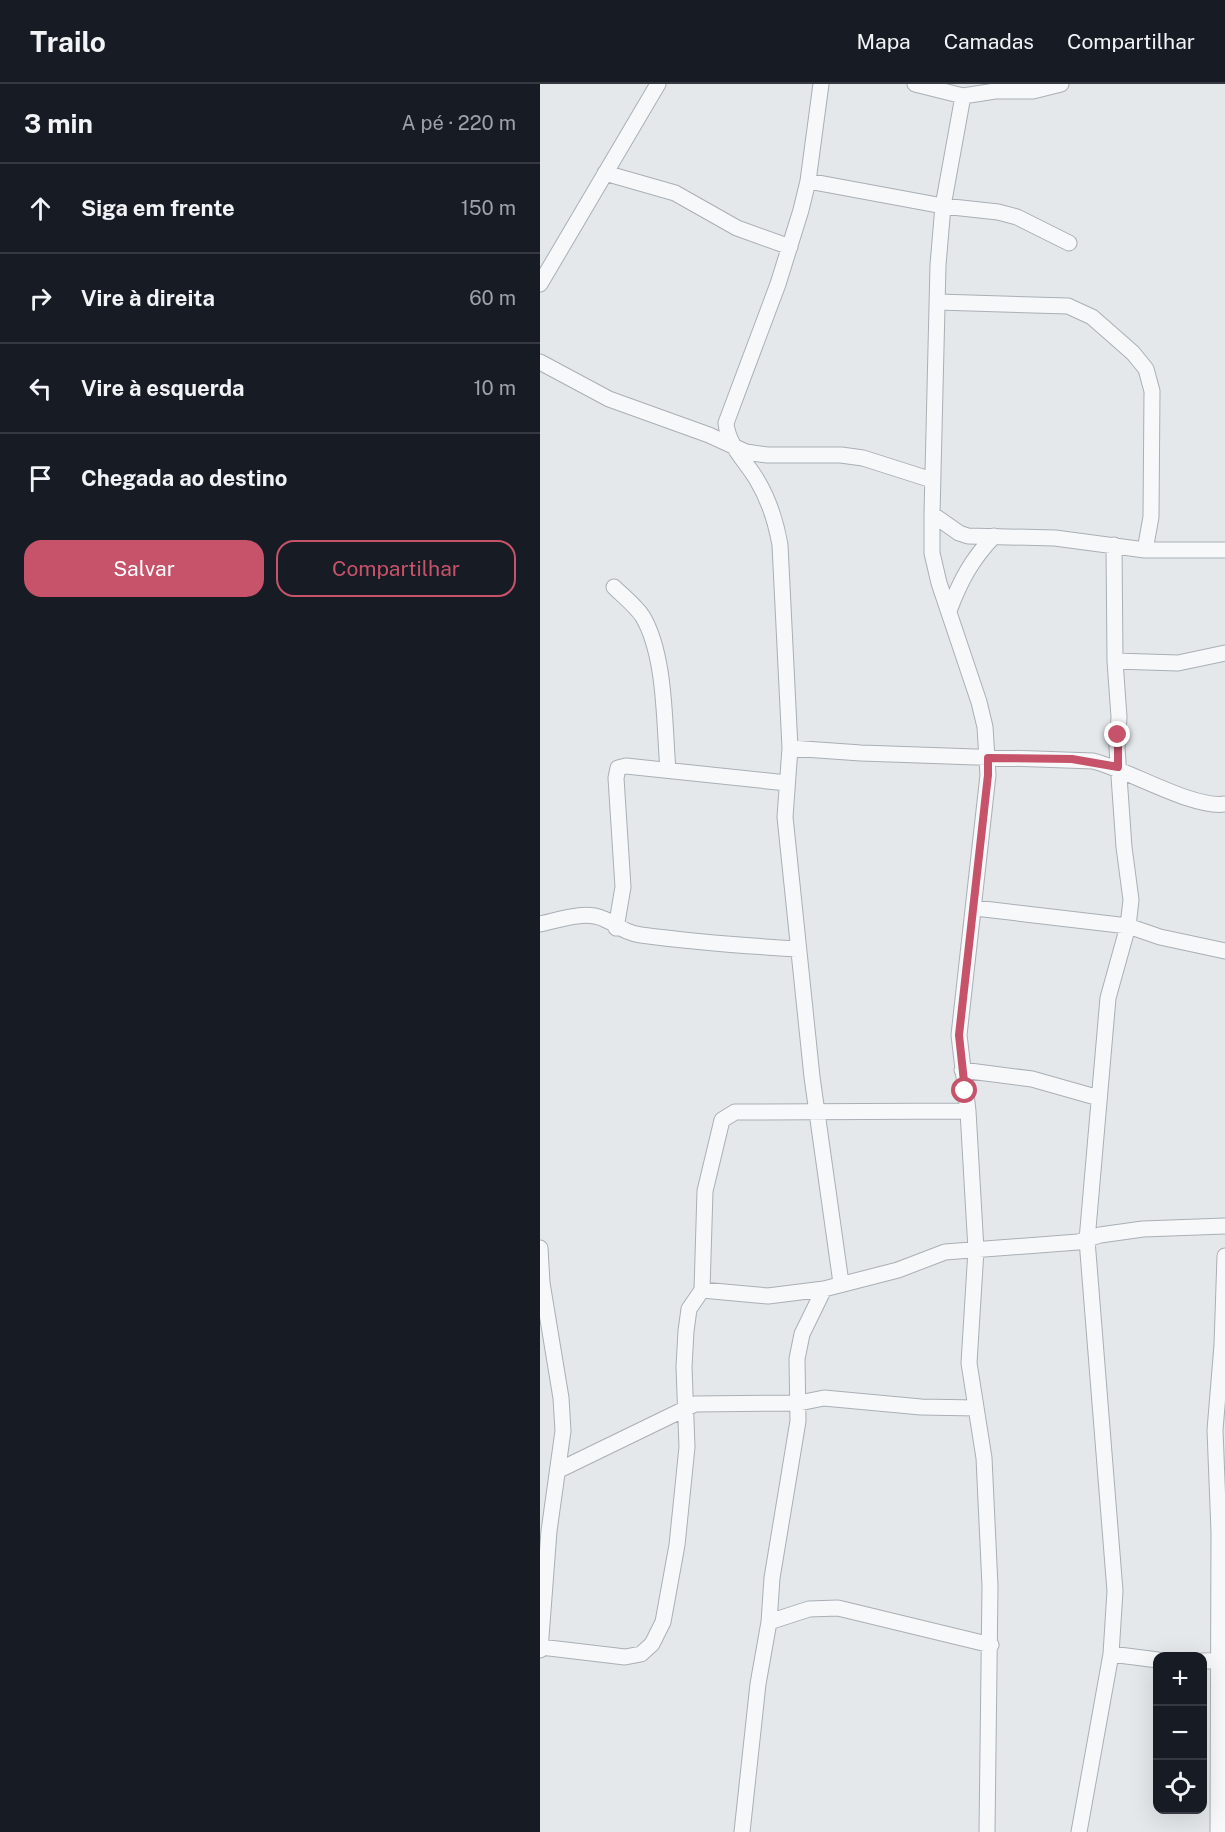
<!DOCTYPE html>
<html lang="pt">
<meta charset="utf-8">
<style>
body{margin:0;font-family:"Public Sans",sans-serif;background:#242831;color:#f1f3f6}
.controls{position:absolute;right:18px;bottom:18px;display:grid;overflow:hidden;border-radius:12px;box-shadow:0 6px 24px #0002}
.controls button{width:54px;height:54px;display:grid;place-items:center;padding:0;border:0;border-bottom:2px solid #363941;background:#171b24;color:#f1f3f6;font:30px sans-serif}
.stop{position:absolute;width:18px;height:18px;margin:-14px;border:4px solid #c7536a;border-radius:50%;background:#fff}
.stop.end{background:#c7536a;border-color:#fff;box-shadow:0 2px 6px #0008}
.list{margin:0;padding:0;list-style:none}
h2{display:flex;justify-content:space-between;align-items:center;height:78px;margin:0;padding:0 24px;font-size:26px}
h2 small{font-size:20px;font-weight:400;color:#9ea1a6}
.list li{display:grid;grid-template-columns:39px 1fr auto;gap:18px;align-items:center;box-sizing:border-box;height:90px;padding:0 24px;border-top:2px solid #363941}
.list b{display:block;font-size:22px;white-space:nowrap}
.list em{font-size:20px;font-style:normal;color:#9ea1a6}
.actions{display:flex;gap:12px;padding:18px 24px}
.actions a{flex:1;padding:14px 0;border:2px solid #c7536a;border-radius:18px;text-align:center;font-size:21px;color:#c7536a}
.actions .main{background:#c7536a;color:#fff}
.icon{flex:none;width:33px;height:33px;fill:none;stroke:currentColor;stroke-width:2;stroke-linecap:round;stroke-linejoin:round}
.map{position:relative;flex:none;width:685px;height:1748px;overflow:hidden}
header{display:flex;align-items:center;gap:36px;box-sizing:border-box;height:84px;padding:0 30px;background:#171b24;border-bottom:2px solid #363941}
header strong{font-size:28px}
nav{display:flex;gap:33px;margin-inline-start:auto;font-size:21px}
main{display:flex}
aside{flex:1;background:#171b24}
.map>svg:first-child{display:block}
</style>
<header>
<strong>Trailo</strong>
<nav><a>Mapa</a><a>Camadas</a><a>Compartilhar</a></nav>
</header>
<main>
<aside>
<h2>3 min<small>A pé · 220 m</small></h2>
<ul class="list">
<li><svg class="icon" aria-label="ahead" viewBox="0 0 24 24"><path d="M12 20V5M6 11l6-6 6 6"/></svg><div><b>Siga em frente</b></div><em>150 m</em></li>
<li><svg class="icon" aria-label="right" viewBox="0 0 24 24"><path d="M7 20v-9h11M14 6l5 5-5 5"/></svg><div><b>Vire à direita</b></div><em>60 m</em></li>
<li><svg class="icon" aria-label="left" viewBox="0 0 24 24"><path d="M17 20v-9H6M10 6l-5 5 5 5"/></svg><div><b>Vire à esquerda</b></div><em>10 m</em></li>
<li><svg class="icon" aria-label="arrive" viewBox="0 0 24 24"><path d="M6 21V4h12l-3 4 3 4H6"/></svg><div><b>Chegada ao destino</b></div></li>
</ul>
<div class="actions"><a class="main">Salvar</a><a>Compartilhar</a></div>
</aside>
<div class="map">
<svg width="685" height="1748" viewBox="0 0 685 1748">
<rect width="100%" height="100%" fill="#e4e8eb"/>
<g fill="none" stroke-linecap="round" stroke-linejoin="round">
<defs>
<path id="street" d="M281 0 268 97 261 126 238 200 186 339C188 362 206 377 217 396 229 416 236 438 240 461L250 664 245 733 272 993 301 1199
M375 0 423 12 455 7H493L521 0
M423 12 403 122 398 181 392 430V469L399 499 439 618 445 643 448 691 419 951 428 1027 436 1166 429 1279 444 1374 450 1502 447 1748
M65 89 135 109 197 144 250 163
M268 97 403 122 458 128 477 133 529 159
M0 200 118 0
M398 218 528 222 552 233 593 269 606 285 612 307 611 433 605 466
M0 278 69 315 169 351 206 368 227 371H301L323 374 392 396
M392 430 419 449 428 452 515 454 605 466H685
M74 503C83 512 96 522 103 533 126 573 124 640 128 686
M409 527C420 497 432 475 454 452
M575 577 638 579 685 569
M250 664 321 669 553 677C589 686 653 725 685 720
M435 824 588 842 620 853 685 867
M0 840C20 836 44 826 64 835 79 841 82 848 101 851 154 858 206 862 258 865
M76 844 83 803 76 694 78 684 86 682 247 699
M422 986 492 995 559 1014
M0 1164 2 1199 21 1314 23 1347 9 1447 0 1566
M162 1206 228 1212 284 1205 358 1186 405 1168 538 1158 560 1151 603 1145 685 1142
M19 1386 155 1320 259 1319 284 1314 381 1323 436 1324
M229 1538 269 1525 298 1524 451 1561
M0 1563 85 1573 101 1570 112 1560 123 1538 137 1461 147 1363 144 1283 146 1247 149 1225 162 1206 165 1107 182 1036 195 1028 428 1027
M571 1570 618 1576
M662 1577 685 1576
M202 1748 218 1600 229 1538 232 1494 258 1337 257 1275 262 1250 284 1205
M539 1748 571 1570 575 1507 547 1156 568 914 588 842 591 816 584 763 577 664 579 633 575 577 574 461
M678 1748 679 1448 675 1346 682 1261 685 1172"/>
</defs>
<use href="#street" stroke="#a9afb5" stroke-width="17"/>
<use href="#street" stroke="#f7f8fa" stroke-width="15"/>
</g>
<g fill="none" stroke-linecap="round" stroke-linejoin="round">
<path stroke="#c7536a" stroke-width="8" d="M425 1007 419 951 448 691V674L532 675 578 683V651"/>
</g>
</svg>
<div class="controls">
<button>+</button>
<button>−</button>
<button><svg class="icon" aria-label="locate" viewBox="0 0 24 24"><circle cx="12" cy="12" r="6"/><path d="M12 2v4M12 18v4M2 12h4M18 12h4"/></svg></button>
</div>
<div class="stop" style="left:425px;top:1007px"></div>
<div class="stop end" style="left:578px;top:651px"></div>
</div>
</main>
